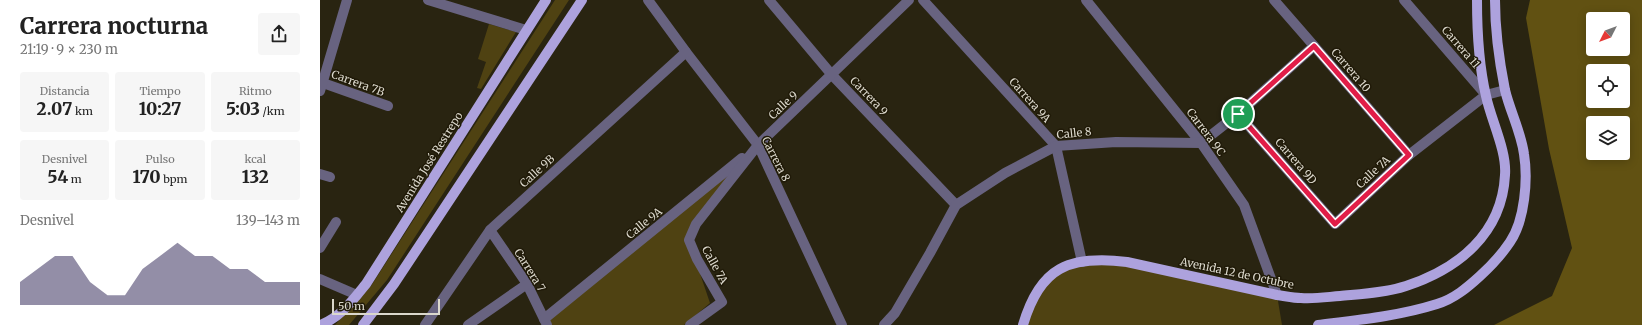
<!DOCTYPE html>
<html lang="es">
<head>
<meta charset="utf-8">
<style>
  body { margin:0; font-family:Merriweather,serif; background:#f6f6f6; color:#222; height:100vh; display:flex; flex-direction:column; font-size:15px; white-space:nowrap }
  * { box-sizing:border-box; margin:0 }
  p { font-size:13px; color:#767676 }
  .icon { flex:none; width:22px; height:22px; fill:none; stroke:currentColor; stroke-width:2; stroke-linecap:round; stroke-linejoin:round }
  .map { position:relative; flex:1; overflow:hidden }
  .details { display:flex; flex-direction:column; background:#fff; width:320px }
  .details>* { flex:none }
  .needle { width:26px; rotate:228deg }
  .controls { position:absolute; left:1266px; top:12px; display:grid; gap:8px }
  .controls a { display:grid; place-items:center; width:44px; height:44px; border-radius:4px; background:#fff; box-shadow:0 2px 10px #0003; font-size:20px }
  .scale { position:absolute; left:12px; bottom:10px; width:108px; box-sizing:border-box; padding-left:4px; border:2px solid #dbd8cc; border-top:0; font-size:11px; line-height:14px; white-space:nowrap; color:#dbd8cc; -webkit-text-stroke:3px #201a08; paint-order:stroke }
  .pin { position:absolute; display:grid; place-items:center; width:34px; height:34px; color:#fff; margin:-17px; border:2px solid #fff; border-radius:50%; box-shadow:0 1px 4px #0007 }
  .round { display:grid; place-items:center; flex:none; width:42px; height:42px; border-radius:4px; background:#f6f6f6 }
  .headline { display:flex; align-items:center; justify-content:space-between; height:68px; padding:0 20px }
  h1 { font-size:22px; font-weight:800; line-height:30px }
  .metrics { display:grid; grid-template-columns:repeat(3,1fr); gap:6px; height:68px; padding:4px 20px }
  .metrics div { display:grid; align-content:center; border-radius:4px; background:#f6f6f6; text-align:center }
  .metrics b { font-size:17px; font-weight:800 }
  .metrics small { font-size:11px; font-weight:400 }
  .metrics p { font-size:11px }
  .chart { height:112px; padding:8px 20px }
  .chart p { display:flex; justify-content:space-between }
  .chart svg { width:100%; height:72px; margin-top:4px; fill:#665f82; opacity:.7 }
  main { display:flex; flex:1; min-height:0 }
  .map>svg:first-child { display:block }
  .green { fill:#4f4212 }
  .forest { fill:#615112; fill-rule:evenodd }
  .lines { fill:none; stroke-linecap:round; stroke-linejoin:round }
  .minor { stroke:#686380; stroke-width:10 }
  .major { stroke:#ada2dd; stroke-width:10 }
  .route-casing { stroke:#fff; stroke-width:8 }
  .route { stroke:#e11d48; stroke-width:5 }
  .labels { text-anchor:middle; stroke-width:3; stroke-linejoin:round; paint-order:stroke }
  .street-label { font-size:11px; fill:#dbd8cc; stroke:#201a08 }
</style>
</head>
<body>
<main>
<section class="details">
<div class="headline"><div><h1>Carrera nocturna</h1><p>21:19 · 9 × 230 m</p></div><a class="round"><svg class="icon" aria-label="share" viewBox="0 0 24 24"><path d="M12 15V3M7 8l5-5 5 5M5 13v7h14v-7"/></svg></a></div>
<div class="metrics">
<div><p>Distancia</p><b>2.07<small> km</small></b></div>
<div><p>Tiempo</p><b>10:27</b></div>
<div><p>Ritmo</p><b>5:03<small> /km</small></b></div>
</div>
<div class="metrics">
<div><p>Desnivel</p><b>54<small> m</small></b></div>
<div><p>Pulso</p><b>170<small> bpm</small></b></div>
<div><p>kcal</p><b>132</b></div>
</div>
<div class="chart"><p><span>Desnivel</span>139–143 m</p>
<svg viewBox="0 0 160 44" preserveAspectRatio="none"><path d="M0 44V30L10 22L20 14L30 14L40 30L50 38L60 38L70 22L80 14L90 6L100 14L110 14L120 22L130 22L140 30L150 30L160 30V44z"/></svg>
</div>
</section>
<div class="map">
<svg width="1322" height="325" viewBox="0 0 1322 325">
  <rect width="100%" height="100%" fill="#292411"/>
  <!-- green -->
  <g class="green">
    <path d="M235,0H249L67,280L29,325H15L51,286Z"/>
    <path d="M169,24L196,32L161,89L157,88L166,62L158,59Z"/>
    <path d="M438,145L366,239L372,250L390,303L364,325H227L224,319Z"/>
    <path d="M789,260L957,295L962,325H703L708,307L741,267Z"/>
  </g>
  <!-- forest -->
  <path class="forest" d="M1210,0H1322V325H1174L1232,296L1252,248L1229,149L1206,18ZM1273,19H1303V49H1273ZM1273,71H1303V101H1273ZM1273,123H1303V153H1273Z"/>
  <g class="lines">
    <!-- minor -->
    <g class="minor">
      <path d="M108,0L206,30"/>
      <path d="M328,0L366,52L438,145L522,325"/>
      <path d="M449,0L512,75L636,205"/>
      <path d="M603,0L736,146L762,262"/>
      <path d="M766,0L881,143L924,205L957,295"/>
      <path d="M954,0L1089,155"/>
      <path d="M1084,0L1166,95"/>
      <path d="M0,82L68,106"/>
      <path d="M0,91L27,0"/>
      <path d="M918,114L1015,224L1089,155L1166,95L1185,90"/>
      <path d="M0,174L10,177"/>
      <path d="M170,230L207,284L227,325"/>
      <path d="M0,248L16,222"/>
      <path d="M0,279L37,295"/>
      <path d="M224,319L422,158"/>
      <path d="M105,325L170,230L366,52"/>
      <path d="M148,325L207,284"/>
      <path d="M370,325L402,302L377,259L369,240L376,224L438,145L589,0"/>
      <path d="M564,325L575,313L610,253L636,205L685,173L736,146L796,142L881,143L918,114L994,46"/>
    </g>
    <!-- major -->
    <g class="major">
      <path d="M0,325C20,318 33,300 46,284L226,0"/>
      <path d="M43,325L74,284L262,0"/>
      <path d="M703,325C720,267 749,255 807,262L957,295C965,296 973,298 981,298C994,299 1007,297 1020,296C1041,294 1065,293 1086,286C1138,269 1182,234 1185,175C1187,151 1171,120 1166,96C1159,66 1157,31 1157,0"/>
      <path d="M998,325C1038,320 1079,316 1117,304C1134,299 1148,287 1160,276C1171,266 1182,254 1190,242C1205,220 1208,179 1204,154C1201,132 1190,111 1185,90C1179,60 1175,30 1175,0"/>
    </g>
  </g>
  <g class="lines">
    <defs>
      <path id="route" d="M994,46L1089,155L1015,224L918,114Z"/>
    </defs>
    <!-- route casing -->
    <use href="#route" class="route-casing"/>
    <!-- route -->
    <use href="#route" class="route"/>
  </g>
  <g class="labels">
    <!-- street labels -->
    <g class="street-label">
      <text transform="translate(1141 47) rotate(49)" y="4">Carrera 11</text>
      <text transform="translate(1031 70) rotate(49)" y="4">Carrera 10</text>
      <text transform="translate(38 83) rotate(20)" y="4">Carrera 7B</text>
      <text transform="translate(549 96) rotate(46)" y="4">Carrera 9</text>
      <text transform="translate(710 100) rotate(48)" y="4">Carrera 9A</text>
      <text transform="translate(463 105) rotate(-43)" y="4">Calle 9</text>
      <text transform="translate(886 132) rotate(53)" y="4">Carrera 9C</text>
      <text transform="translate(754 133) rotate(-6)" y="4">Calle 8</text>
      <text transform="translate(456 159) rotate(63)" y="4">Carrera 8</text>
      <text transform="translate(976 161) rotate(49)" y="4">Carrera 9D</text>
      <text transform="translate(109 162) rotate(-58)" y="4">Avenida José Restrepo</text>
      <text transform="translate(217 171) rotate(-42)" y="4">Calle 9B</text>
      <text transform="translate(1053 172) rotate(-43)" y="4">Calle 7A</text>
      <text transform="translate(324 223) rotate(-39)" y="4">Calle 9A</text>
      <text transform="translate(395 265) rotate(61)" y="4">Calle 7A</text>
      <text transform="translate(210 270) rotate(58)" y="4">Carrera 7</text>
      <text transform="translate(917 273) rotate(12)" y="4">Avenida 12 de Octubre</text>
    </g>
  </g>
</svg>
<div class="controls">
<a><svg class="needle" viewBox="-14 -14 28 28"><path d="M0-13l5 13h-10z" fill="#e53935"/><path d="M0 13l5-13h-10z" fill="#767676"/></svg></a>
<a><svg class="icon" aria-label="locate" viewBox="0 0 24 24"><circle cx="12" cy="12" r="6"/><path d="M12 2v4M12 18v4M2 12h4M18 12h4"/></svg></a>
<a><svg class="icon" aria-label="layers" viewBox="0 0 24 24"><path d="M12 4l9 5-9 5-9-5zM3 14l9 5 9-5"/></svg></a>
</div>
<div class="scale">50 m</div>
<div class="pin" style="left:918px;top:114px;background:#1e9e55"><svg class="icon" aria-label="arrive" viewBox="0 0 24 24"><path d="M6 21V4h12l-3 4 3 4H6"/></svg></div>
</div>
</main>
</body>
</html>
